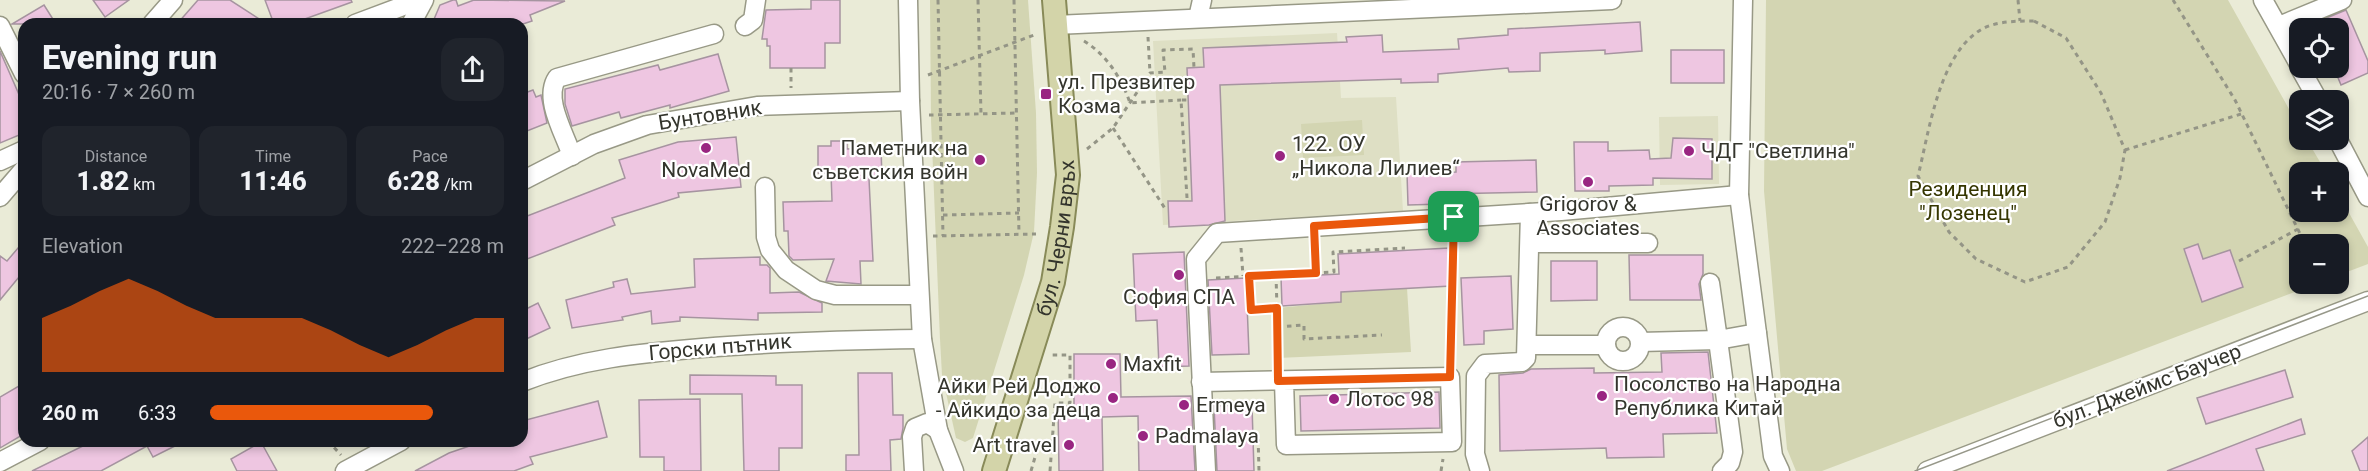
<!DOCTYPE html>
<html lang="en">
<head>
<meta charset="utf-8">
<style>
  body { margin:0; font-family:Roboto,sans-serif; background:#20242c; color:#f1f3f6; height:100vh; display:flex; flex-direction:column; font-size:22px; white-space:nowrap }
  * { box-sizing:border-box; margin:0 }
  p { font-size:20px; color:#9ea1a6 }
  .icon { flex:none; width:33px; height:33px; fill:none; stroke:currentColor; stroke-width:2; stroke-linecap:round; stroke-linejoin:round }
  .map { position:relative; flex:1; overflow:hidden }
  .drawer { position:absolute; left:18px; top:18px; width:510px; height:429px; display:flex; flex-direction:column; background:#171b24; border-radius:18px; box-shadow:0 3px 9px #0003 }
  .drawer>* { flex:none }
  .fabs { position:absolute; left:2289px; top:18px; display:grid; gap:12px }
  .fabs a { display:grid; place-items:center; width:60px; height:60px; border-radius:12px; background:#171b24; box-shadow:0 3px 9px #0003; font-size:30px }
  .pin { position:absolute; display:grid; place-items:center; width:51px; height:51px; color:#fff; margin:-26px; border-radius:12px; box-shadow:0 3px 9px #0006 }
  .round { display:grid; place-items:center; flex:none; width:63px; height:63px; border-radius:18px; background:#20242c }
  .head { display:flex; align-items:center; justify-content:space-between; height:102px; padding:0 24px }
  h1 { font-size:33px; font-weight:800; line-height:45px }
  .stats { display:grid; grid-template-columns:repeat(3,1fr); gap:9px; height:102px; padding:6px 24px }
  .stats div { display:grid; align-content:center; border-radius:15px; background:#20242c; text-align:center }
  .stats b { font-size:26px; font-weight:800 }
  .stats small { font-size:16px; font-weight:400 }
  .stats p { font-size:16px }
  .chart { height:168px; padding:12px 24px }
  .chart p { display:flex; justify-content:space-between }
  .chart svg { width:100%; height:108px; margin-top:6px; fill:#ea580c; opacity:.7 }
  ul { padding:0 24px; list-style:none; font-size:20px }
  li { display:grid; grid-template-columns:96px 72px 1fr; align-items:center; height:45px }
  li i { height:15px; border-radius:8px; background:#ea580c }
  .map>svg:first-child { display:block }
  .built { fill:#dedfc4 }
  .green { fill:#d3d5b2 }
  .building { fill:#eec6e1; stroke:#a694a0; stroke-width:1.5 }
  .lines { fill:none; stroke-linecap:round; stroke-linejoin:round }
  .minor-casing { stroke:#989986; stroke-width:21 }
  .major-casing { stroke:#888a58; stroke-width:26 }
  .path { stroke:#949586; stroke-width:3; stroke-dasharray:4.5 4.5; stroke-linecap:butt }
  .minor { stroke:#fff; stroke-width:18 }
  .major { stroke:#d3d4a9; stroke-width:22 }
  .tram { stroke:#97988a; stroke-width:1.5 }
  .route-casing { stroke:#fff; stroke-width:12 }
  .route { stroke:#ea580c; stroke-width:8 }
  .poi-dot { fill:#992581; stroke:#fff; stroke-width:2 }
  .labels { text-anchor:middle; stroke-width:4.5; stroke-linejoin:round; paint-order:stroke }
  .poi-label { font-size:21px; fill:#34352d; stroke:#fff; text-anchor:start }
  .street-label { font-size:21px; fill:#34352d; stroke:#fff }
  .park-label { font-size:21px; fill:#353600; stroke:#fff }
</style>
</head>
<body>
<div class="map">
<svg width="2368" height="471" viewBox="0 0 2368 471">
  <rect width="100%" height="100%" fill="#eaebd7"/>
  <!-- built -->
  <g class="built">
    <path d="M1337,33L1341,98L1396,97L1403,211L1163,225L1153,41Z"/>
    <path d="M1718,116L1719,184L1660,185L1659,117Z"/>
  </g>
  <!-- green -->
  <g class="green">
    <path d="M930,0H1028L1036,113L1037,173L1034,232L1024,275L973,438L965,442L956,438L942,375L940,339L931,120Z"/>
    <path d="M1766,0H2228L2299,127L2300,140H2307L2326,172H2300V212H2338L2339,195L2368,247V264L2339,275L2338,244H2300V284H2316L1822,471H1796L1787,449L1764,191Z"/>
    <path d="M1362,120L1364,155L1303,158L1301,124Z"/>
    <path d="M1407,288L1411,352L1278,358L1277,308L1341,302V292Z"/>
  </g>
  <!-- building -->
  <g class="building">
    <path d="M93,0H129L105,17Z"/>
    <path d="M198,0H230L267,24H177Z"/>
    <path d="M265,0H351L352,2L291,24H274Z"/>
    <path d="M453,0H456L458,6L474,0L565,1L530,15L532,21L523,24H432L440,5Z"/>
    <path d="M811,0H840V43H825V68H770V46H767V39H762L766,10L811,9Z"/>
    <path d="M44,5L56,24H12Z"/>
    <path d="M2346,10L2368,61V73L2341,85L2334,68H2338V28H2302Z"/>
    <path d="M1640,22L1642,51L1605,54V50L1540,53V71L1509,72L1508,68L1438,74V82L1401,83V79L1220,85L1225,221L1209,225L1169,227L1168,201H1192L1187,68L1204,67L1203,48L1347,42L1346,37L1382,35L1383,52L1459,49L1458,39L1508,35V29Z"/>
    <rect x="1671" y="50" width="53" height="33"/>
    <path d="M0,51L24,106V133L0,143Z"/>
    <path d="M718,54L729,91L670,108V105L621,118L619,112L572,126L565,104V89L658,65L660,70Z"/>
    <path d="M533,90L536,97L541,95L547,123L522,133V94Z"/>
    <path d="M736,137L741,187L678,193L679,197L612,218L615,225L522,261V218L625,178L619,160L678,142Z"/>
    <path d="M1673,138L1712,139V179L1653,178V185L1609,186V191H1575L1574,142H1608V151L1649,150L1650,159L1671,158Z"/>
    <path d="M831,141H847V149L881,148L882,178L869,179L873,261H860L861,284L826,281L834,259L793,260L789,256L788,231H784L783,202L832,201L831,173H818V146H831Z"/>
    <path d="M1536,160L1537,192L1442,194L1443,204L1408,205L1407,173L1456,172V162Z"/>
    <path d="M24,241V271L0,300V256L7,261Z"/>
    <path d="M2198,244L2203,259L2230,250L2243,287L2202,302L2184,249Z"/>
    <path d="M1449,248L1451,286L1341,292V302L1282,306L1281,277L1339,274L1338,254Z"/>
    <path d="M1184,252L1189,366L1159,367L1157,320L1136,321L1133,254Z"/>
    <path d="M1629,255H1703V274L1699,284L1701,300H1630Z"/>
    <path d="M760,257V265H767L770,268V293L799,292L822,303V312L758,313V320L680,317V321L652,324L651,311L622,317L623,320L572,328L566,300L614,287L613,282L627,279L631,294L695,287L694,259Z"/>
    <path d="M1551,261H1597V300L1551,301Z"/>
    <path d="M1511,276L1513,329L1484,331V344L1464,345L1461,278Z"/>
    <path d="M1246,278L1249,354L1212,355L1208,280Z"/>
    <path d="M538,303L550,328L522,341V311Z"/>
    <path d="M1708,352L1717,433L1663,434L1664,457L1607,458L1606,448L1500,451L1499,375L1523,373L1531,369L1594,368V373L1662,372L1661,353Z"/>
    <path d="M1074,354H1120L1121,397L1191,396L1195,471H1139L1138,416L1102,417L1103,471H1059L1058,407L1074,406Z"/>
    <path d="M2285,370L2293,397L2206,424L2197,398Z"/>
    <path d="M858,373H892L893,415H903V428L901,439L890,440L891,471H846V455H859Z"/>
    <path d="M690,375L776,376V385H802V448H779V471H744L742,394H690Z"/>
    <path d="M24,383V434L0,448V397Z"/>
    <path d="M1439,392L1440,428L1301,431L1300,396Z"/>
    <path d="M700,399L701,471H664V457H640L639,400Z"/>
    <path d="M598,401L607,437L530,457L533,464L514,471H415L449,453L484,441H522V421Z"/>
    <path d="M1252,405L1254,471H1217L1214,406Z"/>
    <path d="M2301,419L2305,434L2256,449L2264,471H2167Z"/>
    <path d="M2368,437V471H2360L2352,451Z"/>
    <path d="M93,441H185L153,457L147,446L101,471H32Z"/>
    <path d="M261,442L277,471H237L231,459Z"/>
  </g>
  <g class="lines">
    <defs>
      <g id="minor">
        <path d="M908,0L910,101L922,339L938,430L954,471"/>
        <path d="M1743,0L1739,195L1773,456L1780,471"/>
        <path d="M2263,0L2300,66"/>
        <path d="M1198,18L1202,0"/>
        <path d="M152,24L173,0"/>
        <path d="M355,24L419,0"/>
        <path d="M411,24L424,0"/>
        <path d="M1055,25L1612,0"/>
        <path d="M0,26L24,74"/>
        <path d="M745,26L753,20L756,0"/>
        <path d="M2279,26L2342,0"/>
        <path d="M2300,68L2318,100"/>
        <path d="M2338,140L2368,197"/>
        <path d="M572,156C565,134 543,99 557,78L714,34"/>
        <path d="M0,161L24,150"/>
        <path d="M522,181L594,144L647,125L757,106L910,101"/>
        <path d="M765,187L766,237L770,250L786,270L816,290L835,295H919"/>
        <path d="M0,197L24,169"/>
        <path d="M1530,243H1648"/>
        <path d="M1710,283L1718,340L1757,333"/>
        <circle cx="1623" cy="344" r="17"/>
        <path d="M1640,342L1718,340L1733,452L1730,463L1722,471"/>
        <path d="M1527,345H1606"/>
        <path d="M522,382C579,359 640,353 702,348C775,342 848,340 922,339"/>
        <path d="M1201,382L1450,377L1452,442L1286,445L1284,381"/>
        <path d="M0,462L40,441"/>
        <path d="M345,471L401,441"/>
        <path d="M914,471L912,437L915,428L927,423L938,430"/>
        <path d="M1206,471L1196,259L1217,233L1561,211L1739,195"/>
        <path d="M1480,471L1475,454L1476,376L1485,364L1522,362L1526,358L1530,213"/>
        <path d="M1927,471L2368,301"/>
      </g>
      <g id="major">
        <path id="s1" d="M994,471L1053,282L1062,227L1068,175L1054,0"/>
      </g>
    </defs>
    <!-- minor casing -->
    <use href="#minor" class="minor-casing"/>
    <!-- major casing -->
    <use href="#major" class="major-casing"/>
    <!-- path -->
    <g class="path">
      <path d="M938,0L943,236"/>
      <path d="M978,0L981,114"/>
      <path d="M1014,0L1019,234"/>
      <path d="M2018,0L2020,21"/>
      <path d="M2173,0L2235,100L2305,244"/>
      <path d="M2034,21L2066,38L2101,93L2125,150L2120,178L2105,222L2068,267L2025,282L1976,259L1949,232L1918,176C1929,132 1938,61 1976,33C1991,21 2015,21 2034,21Z"/>
      <path d="M1148,37L1150,73"/>
      <path d="M1084,41C1107,55 1122,79 1130,103L1181,100"/>
      <path d="M791,68V88"/>
      <path d="M928,75L1034,35"/>
      <path d="M929,115L1017,113"/>
      <path d="M1113,128L1166,210"/>
      <path d="M1087,149L1113,128L1150,73L1165,72L1163,50L1193,49L1194,68"/>
      <path d="M2125,150L2241,114"/>
      <path d="M1187,198L1181,100H1188"/>
      <path d="M943,215L1019,213"/>
      <path d="M933,236L1036,234"/>
      <path d="M1315,245L1316,273"/>
      <path d="M1241,248L1243,276"/>
      <path d="M2239,261L2298,229"/>
      <path d="M1276,275L1277,308"/>
      <path d="M1249,276L1251,310"/>
      <path d="M1216,278L1334,272L1333,252L1405,248"/>
      <path d="M2318,284L2321,291"/>
      <path d="M1247,310L1277,308L1278,363"/>
      <path d="M1278,327L1304,325V339L1382,335"/>
      <path d="M1451,359L1454,234"/>
      <path d="M1253,435H1258L1259,471"/>
      <path d="M328,441L341,455"/>
      <path d="M1031,471L1038,447H1053"/>
      <path d="M1050,471L1055,403H1070V355H1052"/>
      <path d="M1441,471L1443,459"/>
    </g>
    <!-- minor -->
    <use href="#minor" class="minor"/>
    <!-- major -->
    <use href="#major" class="major"/>
    <!-- tram -->
    <path class="tram" d="M1915,471L2368,296"/>
  </g>
  <g class="lines">
    <defs>
      <path id="route" d="M1454,217L1450,377L1278,381L1277,308L1251,310L1249,276L1316,273L1314,226Z"/>
    </defs>
    <!-- route casing -->
    <use href="#route" class="route-casing"/>
    <!-- route -->
    <use href="#route" class="route"/>
  </g>
  <!-- markers -->
  <g class="poi-dot">
    <rect x="1040" y="88" width="12" height="12" rx="3"/>
    <circle cx="706" cy="148" r="6"/>
    <circle cx="1689" cy="151" r="6"/>
    <circle cx="1280" cy="156" r="6"/>
    <circle cx="980" cy="160" r="6"/>
    <circle cx="1588" cy="182" r="6"/>
    <circle cx="1179" cy="275" r="6"/>
    <circle cx="1111" cy="364" r="6"/>
    <circle cx="1602" cy="396" r="6"/>
    <circle cx="1113" cy="398" r="6"/>
    <circle cx="1334" cy="399" r="6"/>
    <circle cx="1184" cy="405" r="6"/>
    <circle cx="1143" cy="436" r="6"/>
    <circle cx="1069" cy="445" r="6"/>
  </g>
  <g class="labels">
    <!-- poi labels -->
    <g class="poi-label">
      <text x="1058" y="89">ул. Презвитер<tspan x="1058" dy="24">Козма</tspan></text>
      <text x="1292" y="151">122. ОУ<tspan x="1292" dy="24">„Никола Лилиев“</tspan></text>
      <text x="968" y="155" text-anchor="end">Паметник на<tspan x="968" dy="24">съветския войн</tspan></text>
      <text x="1701" y="158">ЧДГ "Светлина"</text>
      <text x="706" y="177" text-anchor="middle">NovaMed</text>
      <text x="1588" y="211" text-anchor="middle">Grigorov &amp;<tspan x="1588" dy="24">Associates</tspan></text>
      <text x="1179" y="304" text-anchor="middle">София СПА</text>
      <text x="1123" y="371">Maxfit</text>
      <text x="1614" y="391">Посолство на Народна<tspan x="1614" dy="24">Република Китай</tspan></text>
      <text x="1101" y="393" text-anchor="end">Айки Рей Доджо<tspan x="1101" dy="24">- Айкидо за деца</tspan></text>
      <text x="1346" y="406">Лотос 98</text>
      <text x="1196" y="412">Ermeya</text>
      <text x="1155" y="443">Padmalaya</text>
      <text x="1057" y="452" text-anchor="end">Art travel</text>
    </g>
    <!-- street labels -->
    <g class="street-label">
      <text transform="translate(710 115) rotate(-9)" y="7">Бунтовник</text>
      <text dy="7" stroke="none"><textPath href="#s1" startOffset="242">бул. Черни връх</textPath></text>
      <text transform="translate(720 347) rotate(-5)" y="7">Горски пътник</text>
      <text transform="translate(2147 386) rotate(-21)" y="7">бул. Джеймс Баучер</text>
    </g>
    <!-- park labels -->
    <g class="park-label">
      <text x="1968" y="196">Резиденция<tspan x="1968" dy="24">"Лозенец"</tspan></text>
    </g>
  </g>
</svg>
<div class="fabs">
<a><svg class="icon" aria-label="locate" viewBox="0 0 24 24"><circle cx="12" cy="12" r="6"/><path d="M12 2v4M12 18v4M2 12h4M18 12h4"/></svg></a>
<a><svg class="icon" aria-label="layers" viewBox="0 0 24 24"><path d="M12 4l9 5-9 5-9-5zM3 14l9 5 9-5"/></svg></a>
<a>+</a>
<a>−</a>
</div>
<div class="pin" style="left:1454px;top:217px;background:#1e9e55"><svg class="icon" aria-label="arrive" viewBox="0 0 24 24"><path d="M6 21V4h12l-3 4 3 4H6"/></svg></div>
<section class="drawer">
<div class="head"><div><h1>Evening run</h1><p>20:16 · 7 × 260 m</p></div><a class="round"><svg class="icon" aria-label="share" viewBox="0 0 24 24"><path d="M12 15V3M7 8l5-5 5 5M5 13v7h14v-7"/></svg></a></div>
<div class="stats">
<div><p>Distance</p><b>1.82<small> km</small></b></div>
<div><p>Time</p><b>11:46</b></div>
<div><p>Pace</p><b>6:28<small> /km</small></b></div>
</div>
<div class="chart"><p><span>Elevation</span>222–228 m</p>
<svg viewBox="0 0 160 44" preserveAspectRatio="none"><path d="M0 44V22L10 17L20 11L30 6L40 11L50 17L60 22L70 22L80 22L90 22L100 27L110 33L120 38L130 33L140 27L150 22L160 22V44z"/></svg>
</div>
<ul>
<li><b>260 m</b>6:33<i style="width:76%"></i></li>
</ul>
</section>
</div>
</body>
</html>
